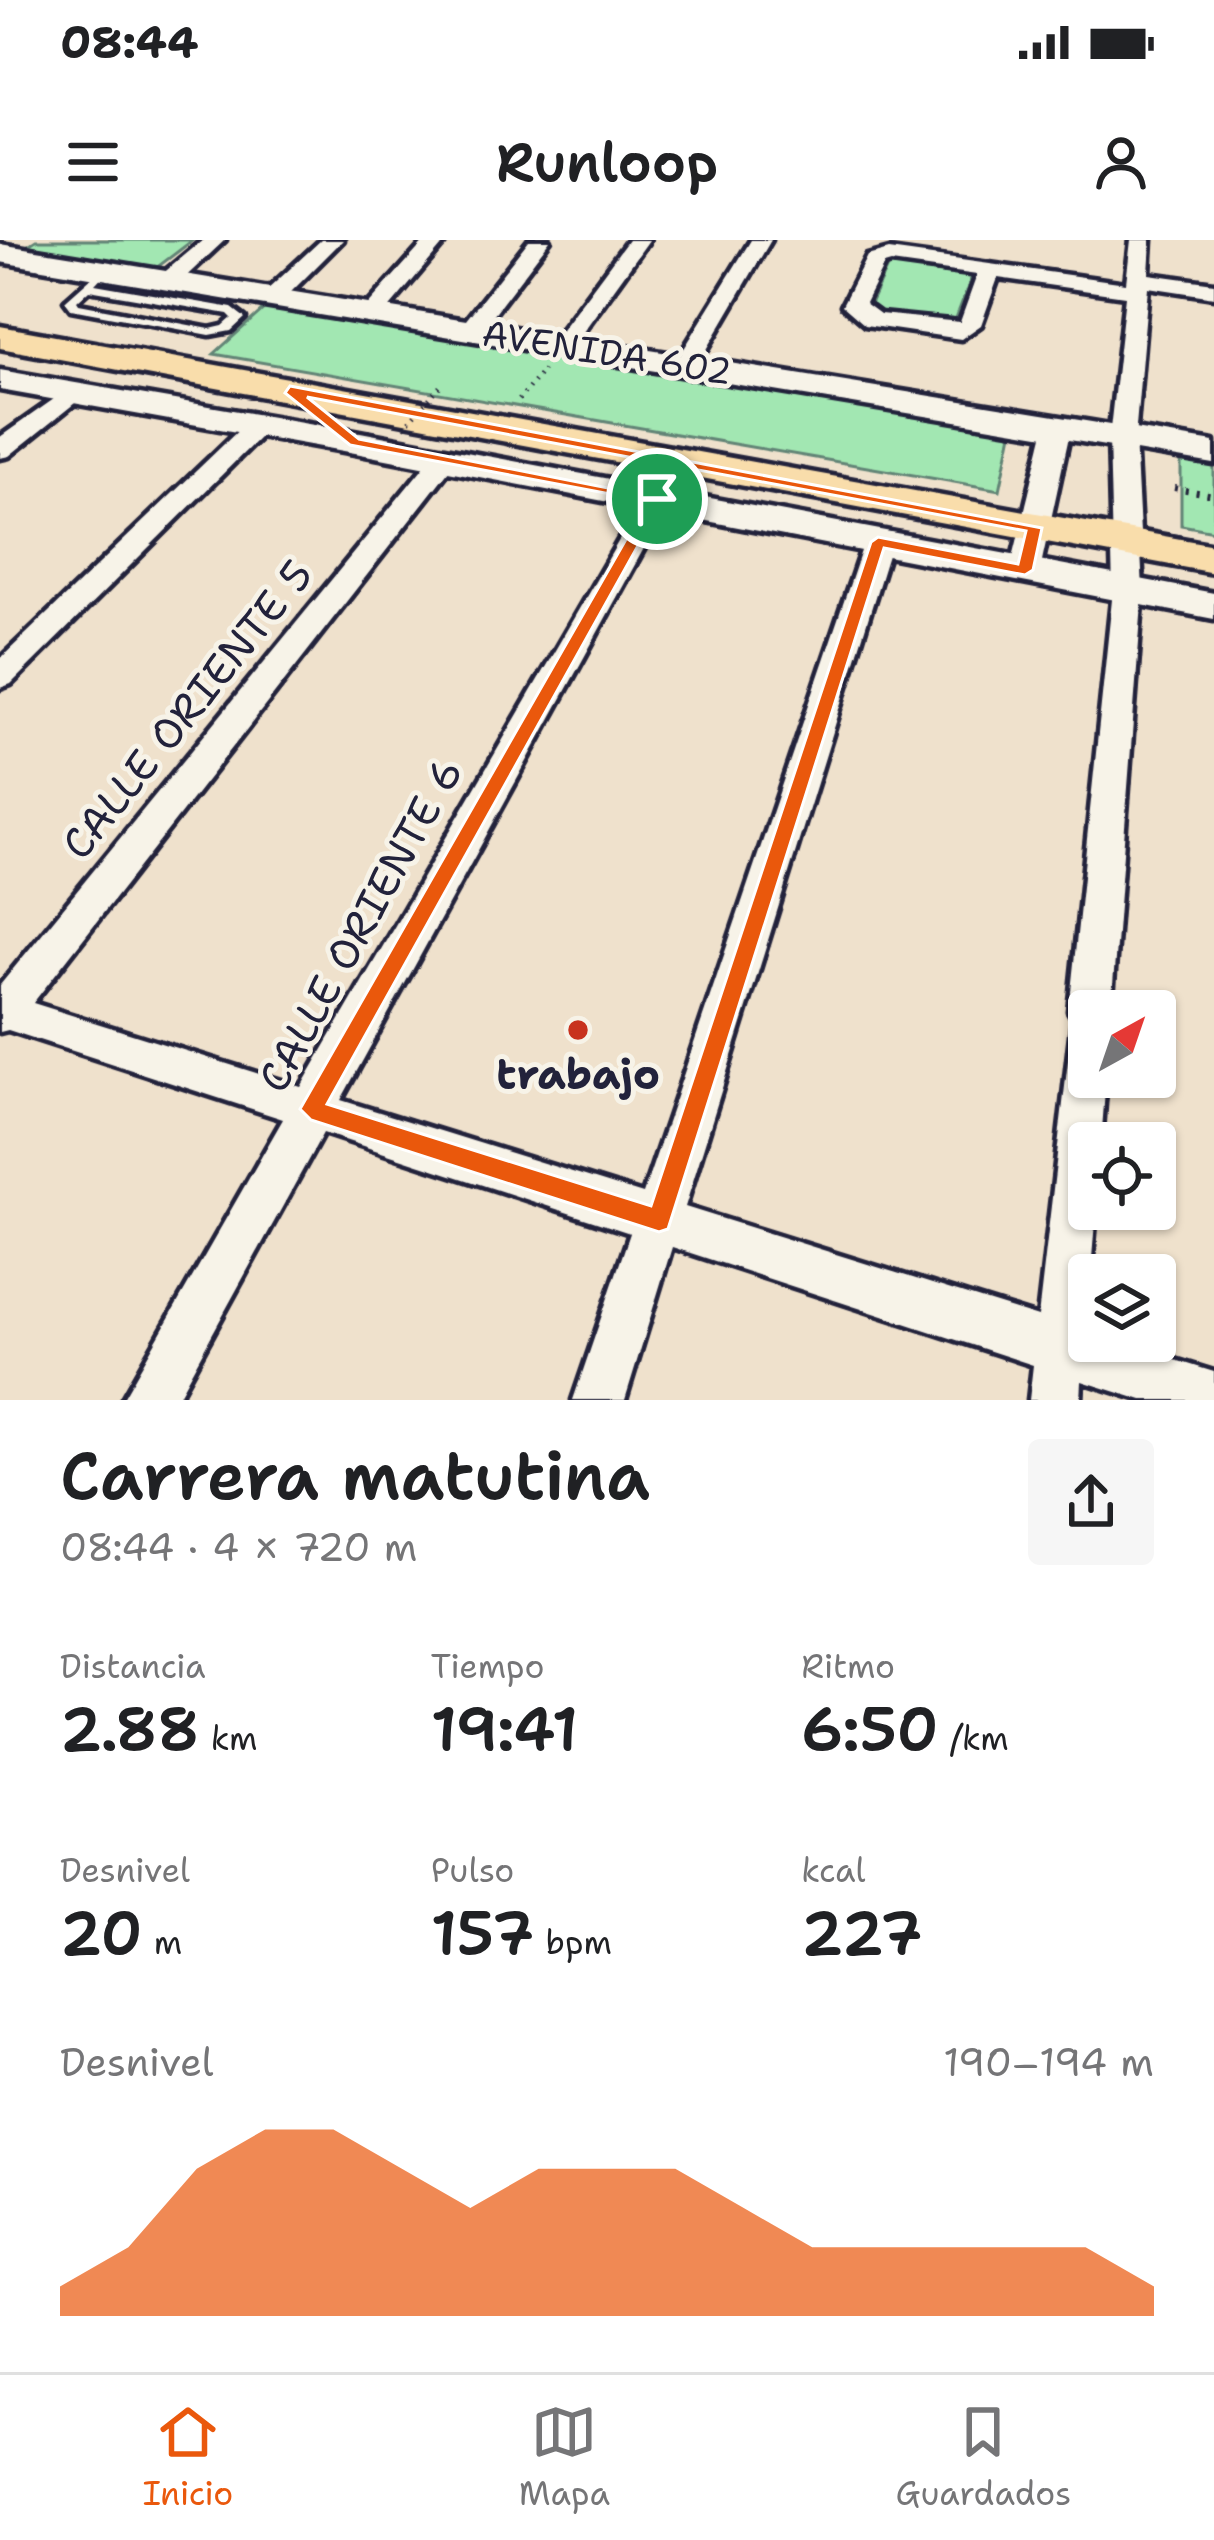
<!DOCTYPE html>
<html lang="es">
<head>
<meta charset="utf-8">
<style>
  body { margin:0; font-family:"Shantell Sans",sans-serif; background:#f6f6f6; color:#202124; height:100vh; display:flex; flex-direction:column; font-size:45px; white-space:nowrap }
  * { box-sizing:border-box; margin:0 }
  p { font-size:39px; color:#757577 }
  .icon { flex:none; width:66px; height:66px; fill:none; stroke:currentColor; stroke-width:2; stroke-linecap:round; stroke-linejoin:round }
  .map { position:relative; height:1160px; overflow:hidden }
  .details { display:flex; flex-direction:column; background:#fff; flex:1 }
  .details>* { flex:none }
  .needle { width:78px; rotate:40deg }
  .buttons { position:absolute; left:1068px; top:750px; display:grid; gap:24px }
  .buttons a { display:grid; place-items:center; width:108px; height:108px; border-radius:12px; background:#fff; box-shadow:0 3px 9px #0004; font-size:60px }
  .pin { position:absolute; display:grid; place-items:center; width:102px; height:102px; color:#fff; margin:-51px; border:6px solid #fff; border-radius:50%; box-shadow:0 3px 12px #0007 }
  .round { display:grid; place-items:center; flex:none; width:126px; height:126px; border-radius:12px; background:#f6f6f6 }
  .summary { display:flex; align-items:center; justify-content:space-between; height:204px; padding:0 60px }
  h1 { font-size:66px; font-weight:600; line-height:90px }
  .stats { display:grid; grid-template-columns:repeat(3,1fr); gap:18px; height:204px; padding:12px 60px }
  .stats div { display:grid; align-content:center }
  .stats b { font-size:60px; font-weight:600 }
  .stats small { font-size:33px; font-weight:400 }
  .stats p { font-size:33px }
  .chart { height:336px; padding:24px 60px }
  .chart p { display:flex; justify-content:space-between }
  .chart svg { width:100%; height:216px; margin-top:12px; fill:#ea580c; opacity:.7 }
  .status { display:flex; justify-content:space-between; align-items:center; height:84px; padding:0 60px; background:#fff; direction:ltr }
  .status svg { height:33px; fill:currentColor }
  header { display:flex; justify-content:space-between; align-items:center; height:156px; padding:0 60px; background:#fff; font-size:54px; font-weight:600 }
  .menu { display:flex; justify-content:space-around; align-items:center; height:168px; border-top:3px solid #e0e0e0; background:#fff; font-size:33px; color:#757577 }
  .menu a { display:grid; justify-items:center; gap:6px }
  .menu .current { color:#ea580c }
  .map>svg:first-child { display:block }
  .green { fill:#a2e7b2; stroke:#628476; stroke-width:3 }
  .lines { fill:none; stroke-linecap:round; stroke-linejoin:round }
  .lane-casing { stroke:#22223b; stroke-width:9 }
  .street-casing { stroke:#22223b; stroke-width:9 }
  .secondary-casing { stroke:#22223b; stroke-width:9 }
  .primary-casing { stroke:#22223b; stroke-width:9 }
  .path-far1 { stroke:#22223b; stroke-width:4.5; stroke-dasharray:1.5 6; stroke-linecap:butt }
  .path { stroke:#22223b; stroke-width:6; stroke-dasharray:3 8; stroke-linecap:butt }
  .lane { fill:#f7f3e8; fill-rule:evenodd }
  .street { fill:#f7f3e8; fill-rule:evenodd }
  .secondary { fill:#f7f3e8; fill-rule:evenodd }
  .primary { fill:#f9ddab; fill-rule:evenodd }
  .path-bridge { stroke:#22223b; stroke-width:4.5; stroke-dasharray:1.5 6; stroke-linecap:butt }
  .route { fill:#ea580c; stroke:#fff; stroke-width:3; fill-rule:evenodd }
  .poi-dot { fill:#c8321e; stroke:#f7f3e8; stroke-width:4.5 }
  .labels { text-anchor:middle; stroke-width:10; stroke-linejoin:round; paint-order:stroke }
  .far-street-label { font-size:36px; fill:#22223b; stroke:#f7f3e8 }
  .street-label { font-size:42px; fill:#22223b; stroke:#f7f3e8 }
  .poi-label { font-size:42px; font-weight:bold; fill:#22223b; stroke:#f7f3e8 }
</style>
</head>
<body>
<div class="status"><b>08:44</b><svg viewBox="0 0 49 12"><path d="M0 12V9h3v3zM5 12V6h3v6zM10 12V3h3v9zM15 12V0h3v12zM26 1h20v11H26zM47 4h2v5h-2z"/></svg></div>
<header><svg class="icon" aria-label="menu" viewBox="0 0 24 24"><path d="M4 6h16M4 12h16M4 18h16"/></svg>Runloop<svg class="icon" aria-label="person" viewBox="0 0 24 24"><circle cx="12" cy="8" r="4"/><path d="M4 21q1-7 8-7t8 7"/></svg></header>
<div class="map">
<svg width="1214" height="1160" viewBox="0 0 1214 1160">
  <rect width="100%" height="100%" fill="#efe1cc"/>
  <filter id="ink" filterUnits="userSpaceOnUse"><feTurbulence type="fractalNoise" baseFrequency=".00833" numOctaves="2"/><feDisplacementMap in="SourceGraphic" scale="24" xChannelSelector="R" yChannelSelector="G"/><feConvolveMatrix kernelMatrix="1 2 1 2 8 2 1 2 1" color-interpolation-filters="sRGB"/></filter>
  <g filter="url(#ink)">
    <!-- green -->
    <g class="green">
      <path d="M36,0H193L151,32L19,11Z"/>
      <path d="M889,23L972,36L953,86L866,72Z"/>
      <path d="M266,67L1013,188L1000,250L214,114Z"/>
      <path d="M1181,220L1214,226V291L1181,285Z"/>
    </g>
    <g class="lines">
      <defs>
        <path id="lane" d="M103,27L108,30L95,44L232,68L245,78L231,91L210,95L71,69L65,61L67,59ZM89,50L228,74L232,78L223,86L210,89L79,64L77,61Z"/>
        <g id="street">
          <path d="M203,0H225L177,45H161V35Z"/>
          <path d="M321,0H343L281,62H265V52Z"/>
          <path d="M426,0H447L380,79H364V69Z"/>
          <path d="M529,0H550L478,95H462V85Z"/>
          <path d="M628,0H649L570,110H554L550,105Z"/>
          <path d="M751,0H771L695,130H677L674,125Z"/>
          <path d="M1131,0H1151L1149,34L1214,43V57L1148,47L1135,198L1143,350L1111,771H1089V837H1106L1101,903H1089V969H1096L1086,1092L1089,1101H1114L1214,1132V1160H1142L1082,1141L1081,1160H1029L1033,1125L672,1007L625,1160H573L630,993L323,893L176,1160H122L283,879L8,790L0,792V745L435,213L444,211L457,219L453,225L33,763L301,847L643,259L647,253H667L671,259L341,860L643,954L864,302L878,293L888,296L892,302L685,967L1038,1077L1073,778L1069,771L1113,350L1109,198L1125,56L998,38L981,85L961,99L865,85L842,65L867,16L889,10L1126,43ZM891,23L977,35L960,82L880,74L865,63L884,25Z"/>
          <path d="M71,147L83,154L80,159L9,216L0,218V197Z"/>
          <path d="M1058,179L1071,187L1040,330L1025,339L1010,330L1045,187Z"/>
          <path d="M255,180L268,188L264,193L11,444L0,448V419L246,183Z"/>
        </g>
        <g id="secondary">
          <path d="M0,4L1214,202V224L0,22Z"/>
          <path d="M0,130L355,191L1214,353V379L355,213L0,150Z"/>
        </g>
        <path id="primary" d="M0,86L1214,305V333L0,108Z"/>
      </defs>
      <!-- lane casing -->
      <use href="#lane" class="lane-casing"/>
      <!-- street casing -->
      <use href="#street" class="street-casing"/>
      <!-- secondary casing -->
      <use href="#secondary" class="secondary-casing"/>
      <!-- primary casing -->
      <use href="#primary" class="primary-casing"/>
      <!-- path-far1 -->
      <path class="path-far1" d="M519,160L543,130"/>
      <!-- path -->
      <path class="path" d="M1174,248L1214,255"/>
      <!-- lane -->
      <use href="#lane" class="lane"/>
      <!-- street -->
      <use href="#street" class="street"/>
      <!-- secondary -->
      <use href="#secondary" class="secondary"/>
      <!-- primary -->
      <use href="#primary" class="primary"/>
      <!-- path-bridge -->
      <path class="path-bridge" d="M404,187L441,145"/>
    </g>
  </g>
  <!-- route -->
  <path class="route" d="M290,146L1042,288L1033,330L1025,335L884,308L668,989L659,992L311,880L300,869L648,261L350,205L285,153ZM307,157L1026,291L1018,324L878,297L871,302L651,966L327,864L664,259L359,199Z"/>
  <!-- markers -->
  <circle class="poi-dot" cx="578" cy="790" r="12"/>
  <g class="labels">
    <!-- far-street labels -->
    <g class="far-street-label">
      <text transform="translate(607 112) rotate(9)" y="13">AVENIDA 602</text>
    </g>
    <!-- street labels -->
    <g class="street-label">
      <text transform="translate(187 469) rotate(-51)" y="15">CALLE ORIENTE 5</text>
      <text transform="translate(360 685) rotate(-61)" y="15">CALLE ORIENTE 6</text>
    </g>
    <!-- poi labels -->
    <g class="poi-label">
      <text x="578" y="849">trabajo</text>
    </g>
  </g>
</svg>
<div class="buttons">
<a><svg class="needle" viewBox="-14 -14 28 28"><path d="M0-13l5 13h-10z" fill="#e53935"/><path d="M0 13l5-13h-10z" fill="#757577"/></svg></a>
<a><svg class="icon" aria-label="locate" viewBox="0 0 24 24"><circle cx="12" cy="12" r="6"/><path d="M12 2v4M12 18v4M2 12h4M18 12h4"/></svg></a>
<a><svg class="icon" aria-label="layers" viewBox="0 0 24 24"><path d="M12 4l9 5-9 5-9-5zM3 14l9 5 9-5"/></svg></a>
</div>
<div class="pin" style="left:657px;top:259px;background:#1e9e55"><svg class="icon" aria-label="arrive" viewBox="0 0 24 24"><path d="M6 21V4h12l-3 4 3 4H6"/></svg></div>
</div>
<section class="details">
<div class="summary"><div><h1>Carrera matutina</h1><p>08:44 · 4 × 720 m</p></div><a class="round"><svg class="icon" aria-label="share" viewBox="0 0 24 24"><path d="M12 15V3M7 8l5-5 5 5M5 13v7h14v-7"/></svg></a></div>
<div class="stats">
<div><p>Distancia</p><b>2.88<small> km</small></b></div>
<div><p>Tiempo</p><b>19:41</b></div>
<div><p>Ritmo</p><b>6:50<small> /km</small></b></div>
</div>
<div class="stats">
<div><p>Desnivel</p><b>20<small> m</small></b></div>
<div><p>Pulso</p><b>157<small> bpm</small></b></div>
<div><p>kcal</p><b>227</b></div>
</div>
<div class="chart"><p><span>Desnivel</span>190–194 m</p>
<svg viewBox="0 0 160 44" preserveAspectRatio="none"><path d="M0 44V38L10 30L20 14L30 6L40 6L50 14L60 22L70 14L80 14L90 14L100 22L110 30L120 30L130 30L140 30L150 30L160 38V44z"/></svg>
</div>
</section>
<nav class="menu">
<a class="current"><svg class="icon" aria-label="home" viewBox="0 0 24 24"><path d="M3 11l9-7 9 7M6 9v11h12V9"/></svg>Inicio</a>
<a><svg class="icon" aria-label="map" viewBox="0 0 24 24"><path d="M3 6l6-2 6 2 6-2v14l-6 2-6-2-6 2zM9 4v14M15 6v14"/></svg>Mapa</a>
<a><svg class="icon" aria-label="saved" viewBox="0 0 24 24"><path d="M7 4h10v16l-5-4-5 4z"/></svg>Guardados</a>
</nav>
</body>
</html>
